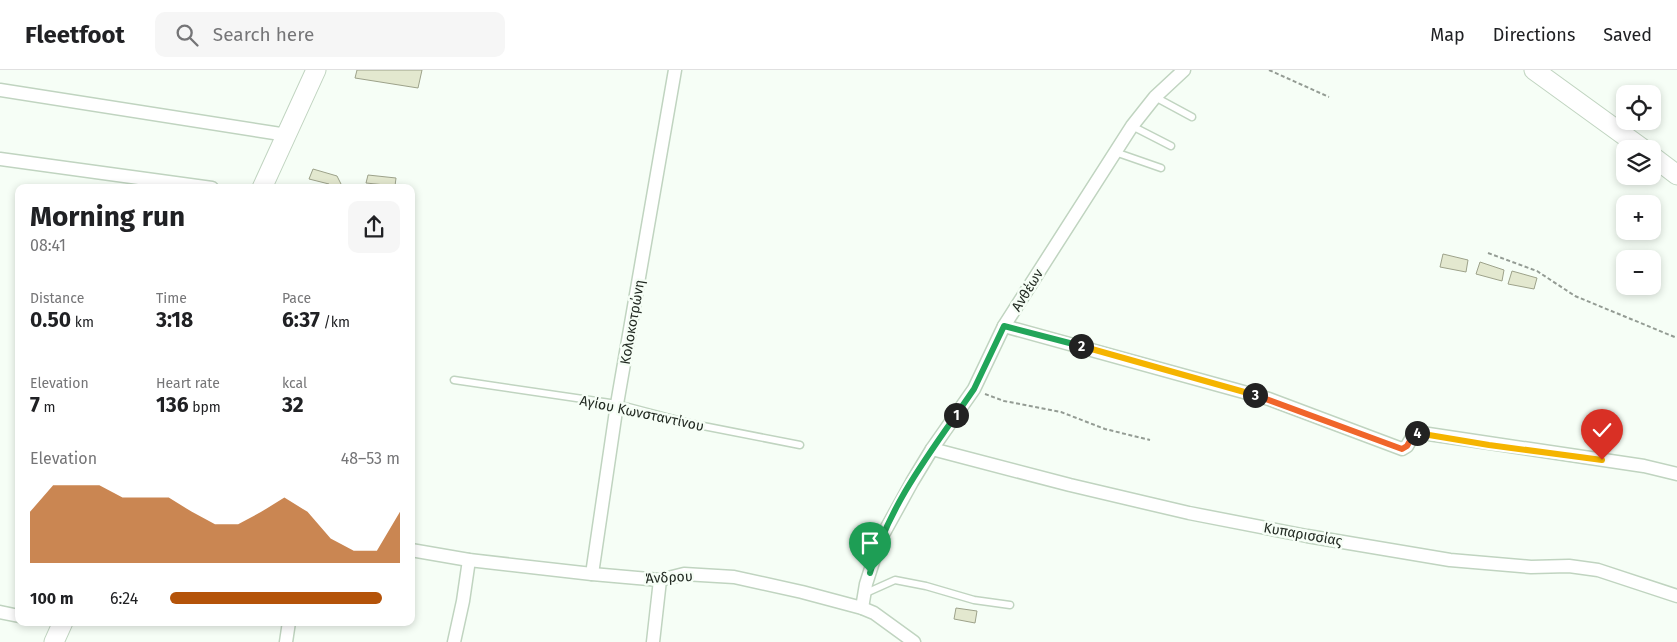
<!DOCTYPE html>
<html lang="en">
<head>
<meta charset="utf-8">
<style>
  body { margin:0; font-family:"Fira Sans",sans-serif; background:#f6f6f6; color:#202124; height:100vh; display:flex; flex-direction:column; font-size:19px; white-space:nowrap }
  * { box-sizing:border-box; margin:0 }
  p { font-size:16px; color:#757577 }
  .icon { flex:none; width:28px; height:28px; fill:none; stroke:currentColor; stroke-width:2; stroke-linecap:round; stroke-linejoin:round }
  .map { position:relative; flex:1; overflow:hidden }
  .details { position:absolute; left:15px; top:114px; width:400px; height:442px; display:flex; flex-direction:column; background:#fff; border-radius:10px; box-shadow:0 2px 8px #0003 }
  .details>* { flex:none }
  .tools { position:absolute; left:1616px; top:15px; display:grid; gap:10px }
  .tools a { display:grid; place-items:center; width:45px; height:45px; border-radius:10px; background:#fff; box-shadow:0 2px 8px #0003; font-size:25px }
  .pin { position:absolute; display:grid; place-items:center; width:42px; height:42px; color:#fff; margin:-51px -21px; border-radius:50% 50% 50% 0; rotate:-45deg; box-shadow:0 0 5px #0007 }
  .pin .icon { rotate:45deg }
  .km { position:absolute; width:25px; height:25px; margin:-12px; border-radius:50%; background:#222; color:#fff; font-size:14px; line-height:25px; text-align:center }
  .round { display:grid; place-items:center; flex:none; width:52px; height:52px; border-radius:10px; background:#f6f6f6 }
  .summary { display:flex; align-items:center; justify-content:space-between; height:85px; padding:0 15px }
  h1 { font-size:28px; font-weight:700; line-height:38px }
  .stats { display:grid; grid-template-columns:repeat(3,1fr); gap:8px; height:85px; padding:5px 15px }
  .stats div { display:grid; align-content:center }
  .stats b { font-size:21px; font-weight:700 }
  .stats small { font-size:14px; font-weight:400 }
  .stats p { font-size:14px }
  .chart { height:140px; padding:10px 15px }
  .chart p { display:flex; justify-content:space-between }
  .chart svg { width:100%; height:90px; margin-top:5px; fill:#b45309; opacity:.7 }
  ul { padding:0 15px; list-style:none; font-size:16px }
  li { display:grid; grid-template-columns:80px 60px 1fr; align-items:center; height:38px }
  li i { height:12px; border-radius:6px; background:#b45309 }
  header { display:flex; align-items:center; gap:30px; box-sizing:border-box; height:70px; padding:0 25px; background:#fff; border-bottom:1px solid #e0e0e0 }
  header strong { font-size:24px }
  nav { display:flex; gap:28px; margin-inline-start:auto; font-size:18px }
  .search { width:350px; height:45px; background:#f6f6f6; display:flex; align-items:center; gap:12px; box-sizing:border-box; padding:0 18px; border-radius:10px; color:#757577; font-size:19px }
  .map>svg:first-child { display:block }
  .building { fill:#e3e8cf; stroke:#9da28a }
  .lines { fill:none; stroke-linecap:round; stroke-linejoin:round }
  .lane-casing { stroke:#c0d4c0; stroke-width:9 }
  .street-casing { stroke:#c0d4c0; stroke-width:15 }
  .secondary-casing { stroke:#c0d4c0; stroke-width:21 }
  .path { stroke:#949c94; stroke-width:2; stroke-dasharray:4 2.5; stroke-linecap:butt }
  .lane { stroke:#fff; stroke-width:6 }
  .street { stroke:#fff; stroke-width:12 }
  .secondary { stroke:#fff; stroke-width:19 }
  .split-1-casing { stroke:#fff; stroke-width:10 }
  .split-2-casing { stroke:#fff; stroke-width:10 }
  .split-3-casing { stroke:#fff; stroke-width:10 }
  .split-4-casing { stroke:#fff; stroke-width:10 }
  .split-5-casing { stroke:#fff; stroke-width:10 }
  .split-1 { stroke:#22a559; stroke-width:6 }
  .split-2 { stroke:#22a559; stroke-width:6 }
  .split-3 { stroke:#f5b400; stroke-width:6 }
  .split-4 { stroke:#f0652b; stroke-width:6 }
  .split-5 { stroke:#f5b400; stroke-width:6 }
  .labels { text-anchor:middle; stroke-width:5; stroke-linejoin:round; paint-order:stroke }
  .street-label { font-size:14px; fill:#232b23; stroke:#f6fef6 }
</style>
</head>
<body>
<header>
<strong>Fleetfoot</strong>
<div class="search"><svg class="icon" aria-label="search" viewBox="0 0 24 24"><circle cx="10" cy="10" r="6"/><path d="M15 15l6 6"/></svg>Search here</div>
<nav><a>Map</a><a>Directions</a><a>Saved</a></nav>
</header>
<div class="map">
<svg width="1677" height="572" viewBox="0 0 1677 572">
  <rect width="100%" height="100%" fill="#f6fef6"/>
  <!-- building -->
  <g class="building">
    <path d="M357,0H422L418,18L355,8Z"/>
    <path d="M313,99L337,106L343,118H324L329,114L309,109Z"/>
    <path d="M368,105L396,108L395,116L366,113Z"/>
    <path d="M1443,184L1468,190L1466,202L1440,197Z"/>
    <path d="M1480,192L1504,200L1502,211L1476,204Z"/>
    <path d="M1512,201L1537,208L1534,219L1508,214Z"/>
    <path d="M956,538L977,541L975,553L954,549Z"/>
  </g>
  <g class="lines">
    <defs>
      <g id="lane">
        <path d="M1155,27L1192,47"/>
        <path d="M1132,56L1171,76"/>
        <path d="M1115,82L1161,98"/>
        <path d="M454,310L617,334L693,354L800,375"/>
        <path d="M866,523L895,510L926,516L974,530L1010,535"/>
      </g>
      <g id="street">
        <path d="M0,20L287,65"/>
        <path d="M0,89L212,118"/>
        <path d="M1004,256L1269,329L1402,379L1407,376L1415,362L1644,396L1677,404"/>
        <path d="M932,379L1070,415L1189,443L1307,466L1450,490L1531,497L1569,496L1598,500L1677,526"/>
        <path d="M411,480L469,490L592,504L660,510L684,504L734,507L802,522L862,538L874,543L914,572"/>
        <path d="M592,504L617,334L675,0"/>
        <path d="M862,538L866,514L880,470L912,412L932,379L974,319L1004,256L1132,56L1155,27L1184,0"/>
        <path d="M0,542L19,546"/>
        <path d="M286,572L289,552"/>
        <path d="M454,572L463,531L469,490"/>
        <path d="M653,572L660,510"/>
      </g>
      <g id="secondary">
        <path d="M1534,0L1643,79"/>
        <path d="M1652,86L1677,105"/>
        <path d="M262,118L316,0"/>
        <path d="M54,572L63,552"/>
      </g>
    </defs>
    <!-- lane casing -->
    <use href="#lane" class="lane-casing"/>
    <!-- street casing -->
    <use href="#street" class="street-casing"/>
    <!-- secondary casing -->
    <use href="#secondary" class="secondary-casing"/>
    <!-- path -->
    <g class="path">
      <path d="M1269,0L1329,27"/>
      <path d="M1488,183L1537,201L1575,226L1677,268"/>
      <path d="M985,324L1004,331L1061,342L1105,359L1150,370"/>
    </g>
    <!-- lane -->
    <use href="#lane" class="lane"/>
    <!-- street -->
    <use href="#street" class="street"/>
    <!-- secondary -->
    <use href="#secondary" class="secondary"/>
  </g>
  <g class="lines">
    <defs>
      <path id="split-1" d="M870,503C885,445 922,393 956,345"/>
      <path id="split-2" d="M956,345L974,319L1004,256L1081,276"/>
      <path id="split-3" d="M1081,276L1255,325"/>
      <path id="split-4" d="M1255,325L1402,379L1407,376L1415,362L1417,363"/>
      <path id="split-5" d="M1417,363L1489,375L1602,390"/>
    </defs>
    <!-- split-1 casing -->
    <use href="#split-1" class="split-1-casing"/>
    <!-- split-2 casing -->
    <use href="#split-2" class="split-2-casing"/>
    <!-- split-3 casing -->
    <use href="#split-3" class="split-3-casing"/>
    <!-- split-4 casing -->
    <use href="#split-4" class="split-4-casing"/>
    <!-- split-5 casing -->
    <use href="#split-5" class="split-5-casing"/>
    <!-- split-1 -->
    <use href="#split-1" class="split-1"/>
    <!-- split-2 -->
    <use href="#split-2" class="split-2"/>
    <!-- split-3 -->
    <use href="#split-3" class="split-3"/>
    <!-- split-4 -->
    <use href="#split-4" class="split-4"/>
    <!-- split-5 -->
    <use href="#split-5" class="split-5"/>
  </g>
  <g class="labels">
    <!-- street labels -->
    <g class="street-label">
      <text transform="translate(1027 220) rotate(-58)" y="5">Ανθέων</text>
      <text transform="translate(632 252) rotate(-80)" y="5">Κολοκοτρώνη</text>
      <text transform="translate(642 343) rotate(12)" y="5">Αγίου Κωνσταντίνου</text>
      <text transform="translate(1303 464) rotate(10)" y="5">Κυπαρισσίας</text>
      <text transform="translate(669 507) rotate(-3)" y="5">Άνδρου</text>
    </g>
  </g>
</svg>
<div class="tools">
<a><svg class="icon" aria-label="locate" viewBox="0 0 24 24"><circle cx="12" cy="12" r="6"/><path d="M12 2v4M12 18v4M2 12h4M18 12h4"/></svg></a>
<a><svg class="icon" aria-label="layers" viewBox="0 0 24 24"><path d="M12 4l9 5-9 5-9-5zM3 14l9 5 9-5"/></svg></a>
<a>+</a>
<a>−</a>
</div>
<div class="pin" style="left:870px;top:503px;background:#1e9e55"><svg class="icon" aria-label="arrive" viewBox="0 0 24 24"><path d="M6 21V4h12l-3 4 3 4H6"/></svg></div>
<div class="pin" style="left:1602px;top:390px;background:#d93025"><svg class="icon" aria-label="check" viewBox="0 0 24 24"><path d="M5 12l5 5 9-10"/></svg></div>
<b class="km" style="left:956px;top:345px">1</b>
<b class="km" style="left:1081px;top:276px">2</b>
<b class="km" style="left:1255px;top:325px">3</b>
<b class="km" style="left:1417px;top:363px">4</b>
<section class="details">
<div class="summary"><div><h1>Morning run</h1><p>08:41</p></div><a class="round"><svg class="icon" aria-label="share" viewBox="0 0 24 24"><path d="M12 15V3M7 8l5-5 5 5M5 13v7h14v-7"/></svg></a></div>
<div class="stats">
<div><p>Distance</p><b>0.50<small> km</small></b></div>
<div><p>Time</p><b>3:18</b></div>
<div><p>Pace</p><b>6:37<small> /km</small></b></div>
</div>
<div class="stats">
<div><p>Elevation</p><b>7<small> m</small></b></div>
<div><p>Heart rate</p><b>136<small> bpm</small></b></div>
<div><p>kcal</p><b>32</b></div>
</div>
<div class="chart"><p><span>Elevation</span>48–53 m</p>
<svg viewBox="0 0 160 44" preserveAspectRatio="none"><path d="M0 44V19L10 6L20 6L30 6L40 12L50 12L60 12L70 19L80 25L90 25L100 19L110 12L120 19L130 32L140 38L150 38L160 19V44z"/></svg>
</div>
<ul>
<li><b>100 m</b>6:24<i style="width:92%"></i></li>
</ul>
</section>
</div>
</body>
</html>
